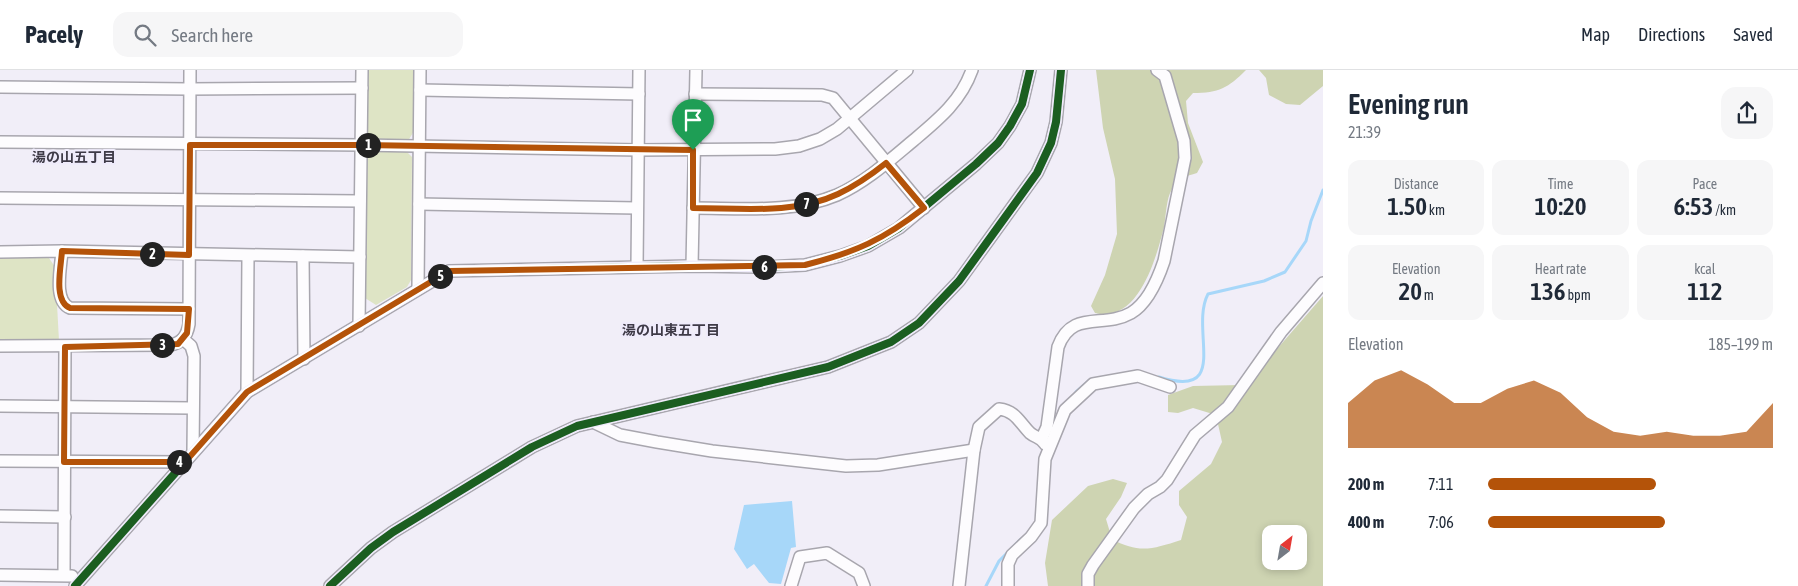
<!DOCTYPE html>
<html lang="en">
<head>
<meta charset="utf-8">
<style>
  body { margin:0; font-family:"Asap Condensed","Noto Sans JP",sans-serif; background:#f6f6f7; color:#1f2937; height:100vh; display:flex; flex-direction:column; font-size:19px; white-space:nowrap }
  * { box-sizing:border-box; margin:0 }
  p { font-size:16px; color:#747a83 }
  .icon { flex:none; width:28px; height:28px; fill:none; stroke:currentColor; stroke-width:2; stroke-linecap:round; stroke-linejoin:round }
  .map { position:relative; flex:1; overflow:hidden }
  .panel { display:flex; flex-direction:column; background:#fff; width:475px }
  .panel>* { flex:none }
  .needle { width:32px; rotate:31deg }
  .controls { position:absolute; left:1262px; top:455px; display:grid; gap:10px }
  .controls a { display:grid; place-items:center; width:45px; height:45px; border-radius:10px; background:#fff; box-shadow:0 2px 8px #0003; font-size:25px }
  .pin { position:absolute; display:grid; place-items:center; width:42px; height:42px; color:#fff; margin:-51px -21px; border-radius:50% 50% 50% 0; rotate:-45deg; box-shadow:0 0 5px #0007 }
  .pin .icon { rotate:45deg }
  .km { position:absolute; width:25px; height:25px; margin:-12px; border-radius:50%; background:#222; color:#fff; font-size:14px; line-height:25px; text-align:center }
  .round { display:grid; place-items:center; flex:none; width:52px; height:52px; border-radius:15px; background:#f6f6f7 }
  .head { display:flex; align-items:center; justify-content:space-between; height:85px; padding:0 25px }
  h1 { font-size:28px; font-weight:600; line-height:38px }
  .metrics { display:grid; grid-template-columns:repeat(3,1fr); gap:8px; height:85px; padding:5px 25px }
  .metrics div { display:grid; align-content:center; border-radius:12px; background:#f6f6f7; text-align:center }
  .metrics b { font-size:25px; font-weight:600 }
  .metrics small { font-size:14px; font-weight:400 }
  .metrics p { font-size:14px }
  .chart { height:140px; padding:10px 25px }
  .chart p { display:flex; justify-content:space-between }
  .chart svg { width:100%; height:90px; margin-top:5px; fill:#b45309; opacity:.7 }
  ul { padding:0 25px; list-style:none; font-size:16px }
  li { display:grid; grid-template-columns:80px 60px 1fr; align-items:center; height:38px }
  li i { height:12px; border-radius:6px; background:#b45309 }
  header { display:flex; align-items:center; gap:30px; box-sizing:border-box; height:70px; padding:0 25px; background:#fff; border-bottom:1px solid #e0e1e3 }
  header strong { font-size:24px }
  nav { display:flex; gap:28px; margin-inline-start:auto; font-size:18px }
  .search { width:350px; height:45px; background:#f6f6f7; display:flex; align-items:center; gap:12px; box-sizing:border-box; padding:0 18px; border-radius:15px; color:#747a83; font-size:19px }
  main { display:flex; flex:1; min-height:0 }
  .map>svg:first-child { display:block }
  .green { fill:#dee4c5 }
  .forest { fill:#ced4b2; fill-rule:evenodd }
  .water { fill:#a7d7f9 }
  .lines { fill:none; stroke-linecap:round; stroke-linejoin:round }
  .stream { stroke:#a7d7f9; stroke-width:3 }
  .minor-casing { stroke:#a8a6ae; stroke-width:14 }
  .minor { stroke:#fdfcfe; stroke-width:11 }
  .cycleway-casing { stroke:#efebfb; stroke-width:11 }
  .cycleway { stroke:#1b5e20; stroke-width:8 }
  .route-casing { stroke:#fff; stroke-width:10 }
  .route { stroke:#b45309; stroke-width:6 }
  .labels { text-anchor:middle; stroke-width:4; stroke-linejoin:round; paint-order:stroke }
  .neighbourhood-label { font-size:14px; font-weight:bold; fill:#3e3a47; stroke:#efebfb }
</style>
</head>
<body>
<header>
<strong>Pacely</strong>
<div class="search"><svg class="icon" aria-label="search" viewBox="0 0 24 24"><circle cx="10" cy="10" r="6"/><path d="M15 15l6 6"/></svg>Search here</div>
<nav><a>Map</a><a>Directions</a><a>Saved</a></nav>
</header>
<main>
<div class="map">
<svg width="1323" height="516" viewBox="0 0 1323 516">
  <rect width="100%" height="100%" fill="#f1eef8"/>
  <!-- green -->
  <g class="green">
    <path d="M366,0H414V61L408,71L369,70L365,64Z"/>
    <path d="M371,82H407L412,87L411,210L407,217L376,235L365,228V89Z"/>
    <path d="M0,187L49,188L55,197L59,271L0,270Z"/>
  </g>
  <!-- forest -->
  <g class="forest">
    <path d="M1096,0H1246C1228,18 1219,23 1193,23L1186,31L1188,53L1203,92L1197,103C1186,106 1178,109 1172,119C1166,129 1166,146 1164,157C1156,189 1138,254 1095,243L1091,236L1105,205L1117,164L1115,109L1103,58Z"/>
    <path d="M1259,0H1323V16L1300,35L1286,34L1269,25L1266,8Z"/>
    <path d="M1323,226V516H1048L1045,493L1052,450L1088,416L1113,409L1127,413L1121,427L1106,449L1112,469C1139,484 1153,479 1181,470L1187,447L1179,435V421L1211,394L1222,372L1216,345L1193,338L1178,343L1168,342V325L1193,316L1241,315L1250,310ZM1271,464H1299V491H1271Z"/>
  </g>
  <!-- water -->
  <path class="water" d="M792,431L796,477L791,478L781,514L769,513L754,494L747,499L734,479L744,435Z"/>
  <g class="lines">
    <!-- stream -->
    <g class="stream">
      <path d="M1159,307C1232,330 1189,260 1208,224L1264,211L1285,202L1306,171L1311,151L1323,120"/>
      <path d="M1076,322L1090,310"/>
      <path d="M986,516L999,491L1021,469"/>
    </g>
    <defs>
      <g id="minor">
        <path d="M0,17L189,19L362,18"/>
        <path d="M420,20L639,24"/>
        <path d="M695,24L822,25L833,28L924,138"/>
        <path d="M0,72L362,75L639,80L775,79L799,76L820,69L837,59L907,0"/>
        <path d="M0,128L360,131"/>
        <path d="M419,134L637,138"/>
        <path d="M693,138C740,138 792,144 837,125C866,112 890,90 914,70C939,49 961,31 972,0"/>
        <path d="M62,181C61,197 53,231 70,238L189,239"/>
        <path d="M0,182L62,181L360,187"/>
        <path d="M303,186L304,289"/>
        <path d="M692,196L696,0"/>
        <path d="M637,197L639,0"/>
        <path d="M418,219L420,0"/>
        <path d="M359,256L362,0"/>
        <path d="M183,269L191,276L194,286L193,381"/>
        <path d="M0,276L170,275C182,273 187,266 189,254L190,0"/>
        <path d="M247,322L248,186"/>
        <path d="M0,336L192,338"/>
        <path d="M593,352L620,365L657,372L712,381L846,396L878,395L974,380"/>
        <path d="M1042,368L1047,357L1058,277C1072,239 1103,259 1131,243C1148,233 1158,209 1164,191L1185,88L1184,71L1165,6L1157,0"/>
        <path d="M0,391L185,392"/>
        <path d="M0,446L65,447"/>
        <path d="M0,505L72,506"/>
        <path d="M64,505L65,277"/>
        <path d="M75,516L247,322L449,201L692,196L765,197L805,195L840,186L868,176L899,158L976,94L998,73L1010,56L1022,34L1030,0"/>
        <path d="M330,516L371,478L393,462L532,377L577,356L828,297L891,272L919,253L959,211L1037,103L1051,73L1056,52L1061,0"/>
        <path d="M791,516L800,487L827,483L859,503L864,516"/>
        <path d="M959,516L974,380L979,357L999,339C1016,341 1019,352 1030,363C1036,368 1041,367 1045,374"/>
        <path d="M1008,516V494L1012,485L1031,467L1041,453L1045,389L1065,340L1093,314L1138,306L1170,317"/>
        <path d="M1088,516V504L1093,495L1134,438L1148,424L1160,417L1167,410L1195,365L1228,337L1281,262L1323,213"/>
      </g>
    </defs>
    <!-- minor casing -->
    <use href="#minor" class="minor-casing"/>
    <!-- minor -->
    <use href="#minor" class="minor"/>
    <defs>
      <g id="cycleway">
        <path d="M75,516L247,322L449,201L692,196L765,197L805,195L840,186L868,176L899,158L976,94L998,73L1010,56L1022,34L1030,0"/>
        <path d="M330,516L371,478L393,462L532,377L577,356L828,297L891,272L919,253L959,211L1037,103L1051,73L1056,52L1061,0"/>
      </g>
    </defs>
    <!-- cycleway casing -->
    <use href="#cycleway" class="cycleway-casing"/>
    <!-- cycleway -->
    <use href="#cycleway" class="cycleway"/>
  </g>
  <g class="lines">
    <defs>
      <path id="route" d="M190,75H362L693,80V138C740,138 794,145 838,124C855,116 871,105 886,93L924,138C883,170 856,182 805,195L449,201L247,322L185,392H64L65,277L178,274L187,263L189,239L70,238C53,231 61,197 62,181L189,185Z"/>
    </defs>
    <!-- route casing -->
    <use href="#route" class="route-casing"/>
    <!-- route -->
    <use href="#route" class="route"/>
  </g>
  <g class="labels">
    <!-- neighbourhood labels -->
    <g class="neighbourhood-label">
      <text x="74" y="92">湯の山五丁目</text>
      <text x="671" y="265">湯の山東五丁目</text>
    </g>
  </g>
</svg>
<div class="controls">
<a><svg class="needle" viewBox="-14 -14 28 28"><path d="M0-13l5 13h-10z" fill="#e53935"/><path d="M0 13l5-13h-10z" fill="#747a83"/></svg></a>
</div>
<div class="pin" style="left:693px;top:80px;background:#1e9e55"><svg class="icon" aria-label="arrive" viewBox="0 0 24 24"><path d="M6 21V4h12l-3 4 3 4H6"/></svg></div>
<b class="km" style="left:368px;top:75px">1</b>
<b class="km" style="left:152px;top:184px">2</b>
<b class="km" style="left:162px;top:275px">3</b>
<b class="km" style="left:179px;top:392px">4</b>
<b class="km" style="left:440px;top:206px">5</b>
<b class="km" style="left:764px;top:197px">6</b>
<b class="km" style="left:806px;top:134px">7</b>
</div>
<section class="panel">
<div class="head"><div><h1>Evening run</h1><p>21:39</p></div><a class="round"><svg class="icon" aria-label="share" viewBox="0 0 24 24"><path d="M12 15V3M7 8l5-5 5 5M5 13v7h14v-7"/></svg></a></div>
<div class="metrics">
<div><p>Distance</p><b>1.50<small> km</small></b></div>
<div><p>Time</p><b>10:20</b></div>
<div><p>Pace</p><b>6:53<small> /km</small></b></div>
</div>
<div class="metrics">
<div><p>Elevation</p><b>20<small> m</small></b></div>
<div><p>Heart rate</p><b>136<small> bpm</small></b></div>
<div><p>kcal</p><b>112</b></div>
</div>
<div class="chart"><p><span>Elevation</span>185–199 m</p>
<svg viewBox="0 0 160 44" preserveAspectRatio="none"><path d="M0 44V22L10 11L20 6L30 13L40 22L50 22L60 15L70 11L80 17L90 29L100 36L110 38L120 36L130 38L140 38L150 36L160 22V44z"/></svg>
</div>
<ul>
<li><b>200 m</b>7:11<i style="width:59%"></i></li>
<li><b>400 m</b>7:06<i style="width:62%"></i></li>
</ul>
</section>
</main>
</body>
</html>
